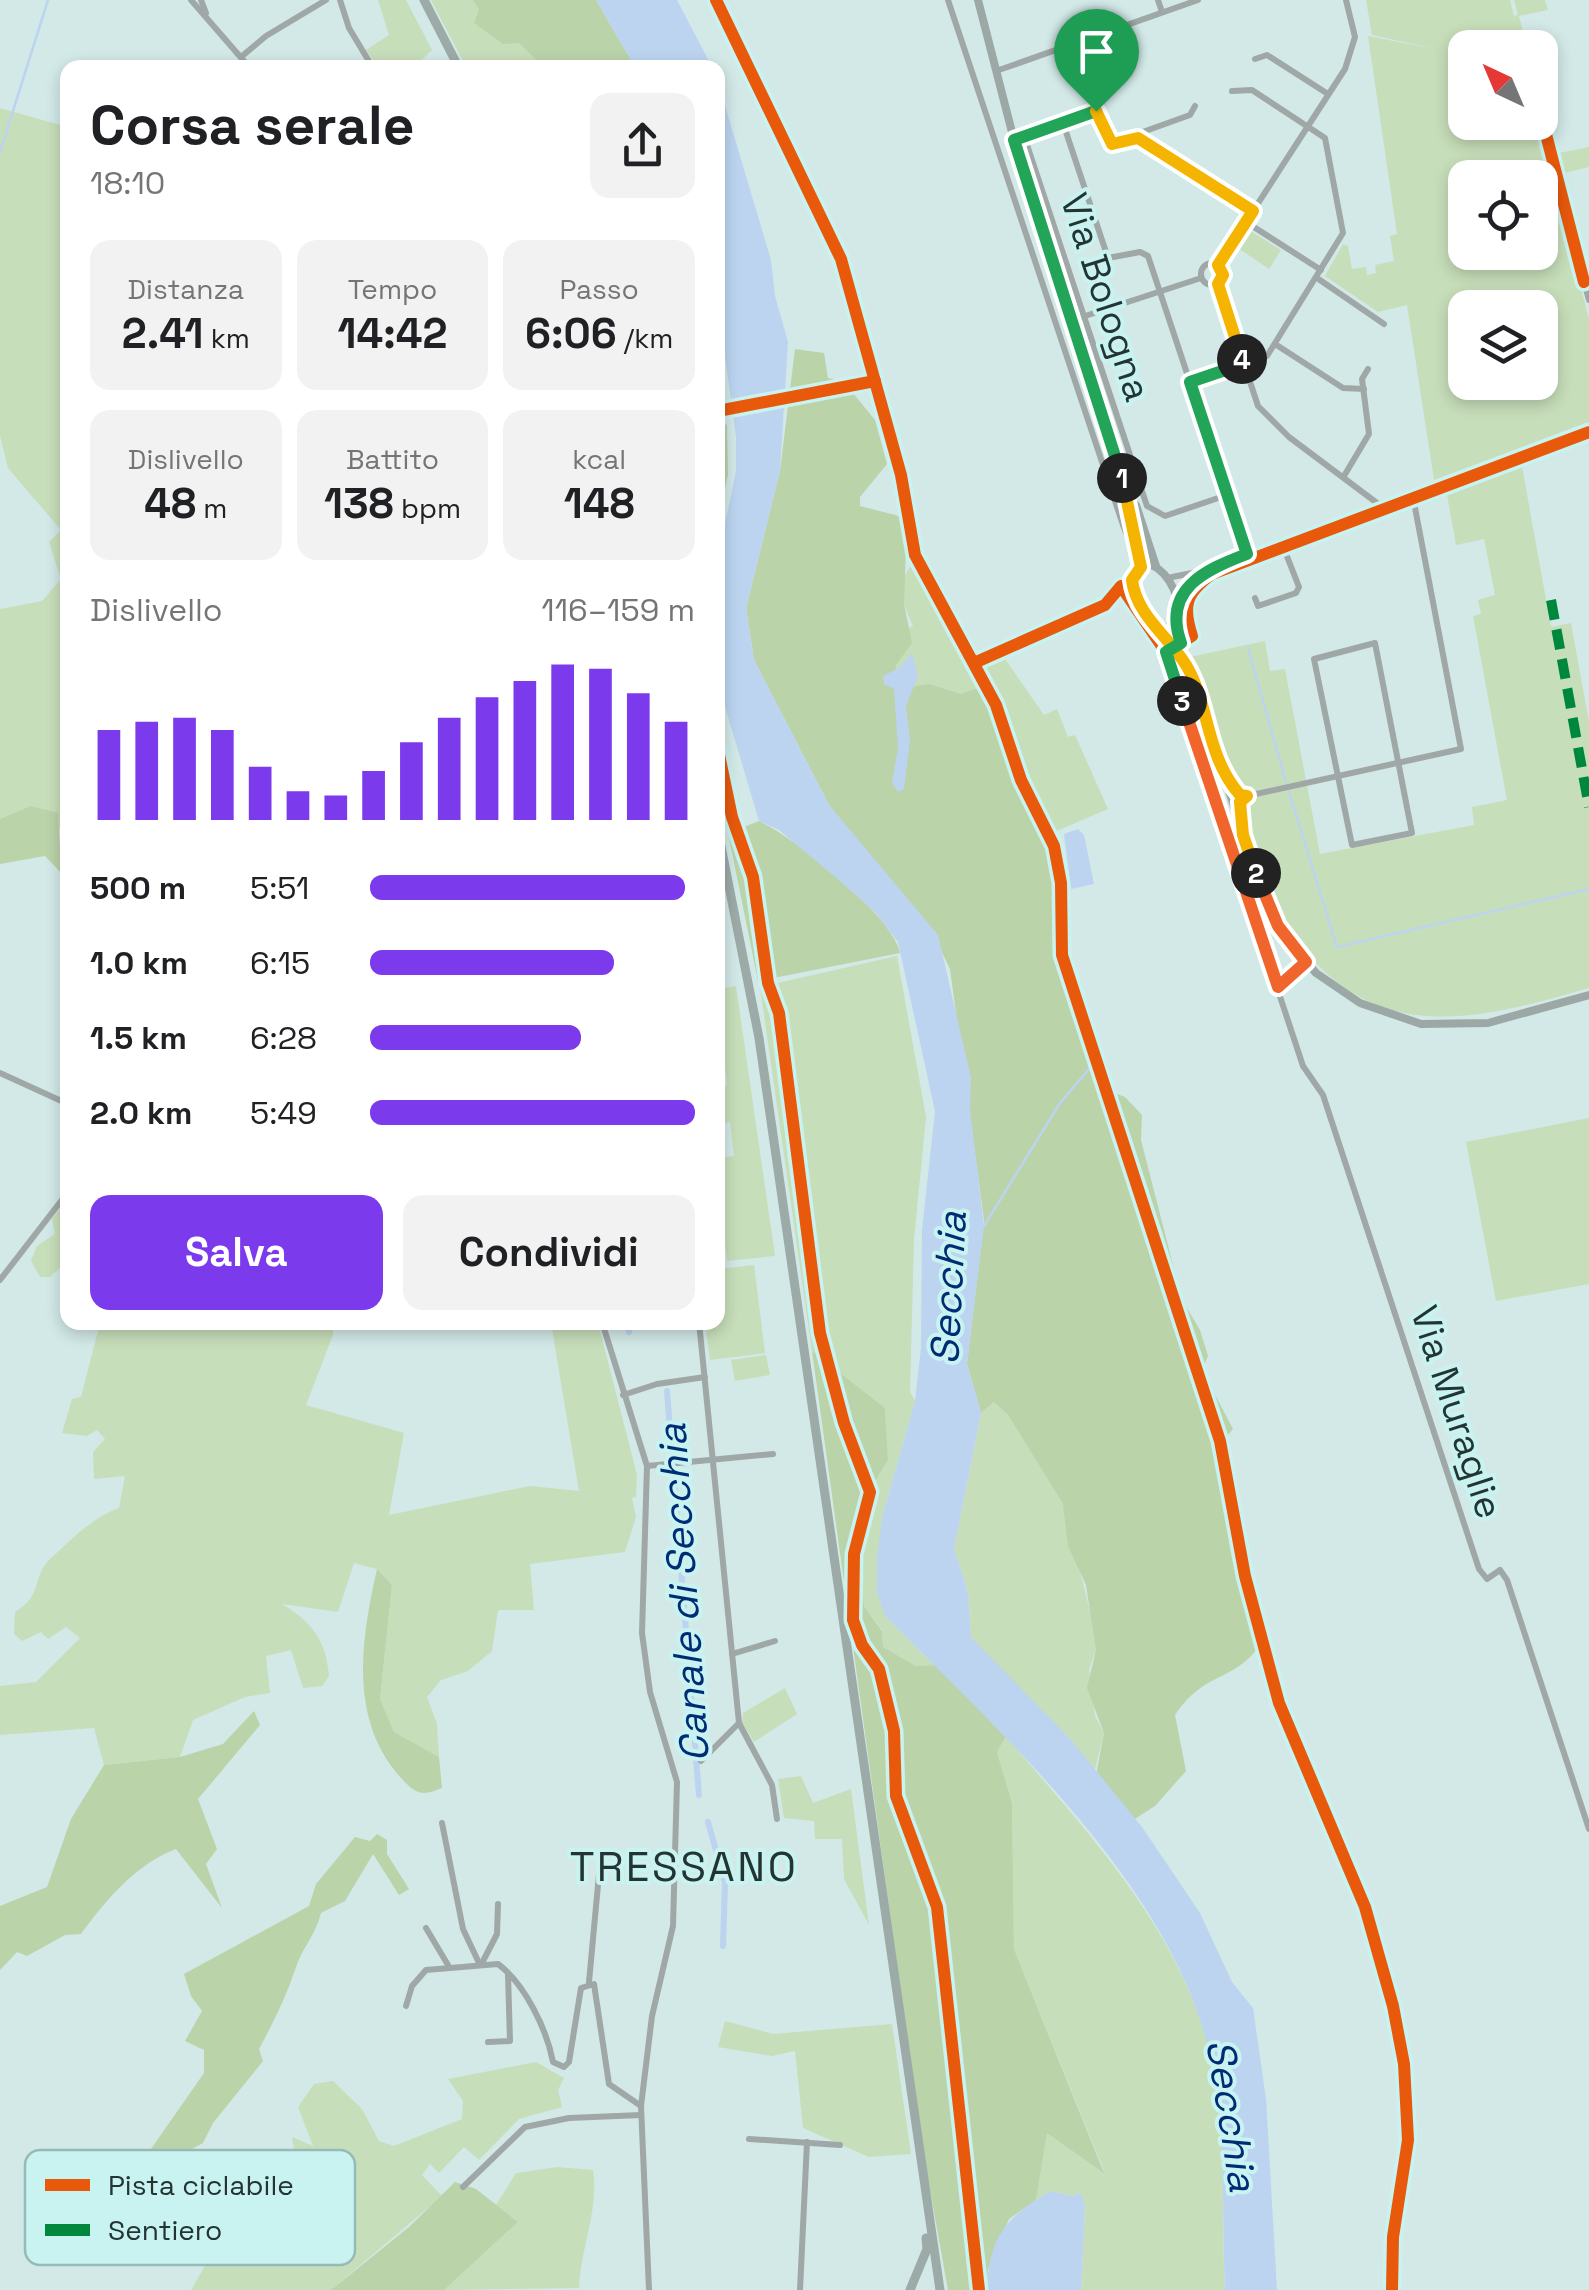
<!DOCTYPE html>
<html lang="it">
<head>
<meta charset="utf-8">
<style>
  body { margin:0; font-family:"Space Grotesk",sans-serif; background:#f2f2f2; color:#202124; height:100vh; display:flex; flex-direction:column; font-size:38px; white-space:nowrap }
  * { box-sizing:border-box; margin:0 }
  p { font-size:32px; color:#757577 }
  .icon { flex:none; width:55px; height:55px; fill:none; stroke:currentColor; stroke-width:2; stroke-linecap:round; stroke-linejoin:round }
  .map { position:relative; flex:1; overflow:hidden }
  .drawer { position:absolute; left:60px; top:60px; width:665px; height:1270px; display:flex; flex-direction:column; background:#fff; border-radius:20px; box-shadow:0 5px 15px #0003 }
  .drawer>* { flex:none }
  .needle { width:65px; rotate:316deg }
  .tools { position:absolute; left:1448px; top:30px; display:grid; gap:20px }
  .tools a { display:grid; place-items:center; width:110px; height:110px; border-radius:20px; background:#fff; box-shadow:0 5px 15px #0003; font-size:50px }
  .pin { position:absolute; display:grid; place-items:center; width:85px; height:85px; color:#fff; margin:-102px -42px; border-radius:50% 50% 50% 0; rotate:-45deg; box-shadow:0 0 10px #0007 }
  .pin .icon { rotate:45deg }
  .km { position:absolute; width:50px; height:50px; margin:-25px; border-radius:50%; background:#222; color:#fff; font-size:28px; line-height:50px; text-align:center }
  .round { display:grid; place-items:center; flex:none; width:105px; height:105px; border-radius:20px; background:#f2f2f2 }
  .overview { display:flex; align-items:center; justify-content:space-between; height:170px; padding:0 30px }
  h1 { font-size:55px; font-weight:800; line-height:75px }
  .stats { display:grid; grid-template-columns:repeat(3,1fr); gap:15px; height:170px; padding:10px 30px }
  .stats div { display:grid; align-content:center; border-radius:20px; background:#f2f2f2; text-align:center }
  .stats b { font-size:42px; font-weight:800 }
  .stats small { font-size:28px; font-weight:400 }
  .stats p { font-size:28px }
  .chart { height:280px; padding:20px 30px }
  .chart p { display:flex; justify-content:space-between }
  .chart svg { width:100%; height:180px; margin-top:10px; stroke:#7c3aed; stroke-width:6 }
  .cta { display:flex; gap:20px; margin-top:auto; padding:20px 30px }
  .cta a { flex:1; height:115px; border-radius:20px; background:#7c3aed; color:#fff; font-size:40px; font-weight:800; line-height:115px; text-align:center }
  .cta a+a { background:#f2f2f2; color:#202124 }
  ul { padding:0 30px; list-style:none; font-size:32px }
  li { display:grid; grid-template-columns:160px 120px 1fr; align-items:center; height:75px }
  li i { height:25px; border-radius:12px; background:#7c3aed }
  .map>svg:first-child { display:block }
  .green { fill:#c7deba; fill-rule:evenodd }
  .forest { fill:#bad3a9 }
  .water { fill:#bcd4f0 }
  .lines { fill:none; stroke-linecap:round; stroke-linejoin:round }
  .stream { stroke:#bcd4f0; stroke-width:2.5 }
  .canal { stroke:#bcd4f0; stroke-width:6 }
  .minor { stroke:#9fa8a6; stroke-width:6 }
  .secondary { stroke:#9ba8a5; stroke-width:8 }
  .primary { stroke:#9caba8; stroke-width:9 }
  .quiet { stroke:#00873e; stroke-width:10; stroke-dasharray:20 10; stroke-linecap:butt }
  .cycleway-casing { stroke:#c8f3f0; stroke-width:19 }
  .cycleway { stroke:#e8590c; stroke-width:12 }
  .split-1-casing { stroke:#fff; stroke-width:20 }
  .split-2-casing { stroke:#fff; stroke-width:20 }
  .split-3-casing { stroke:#fff; stroke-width:20 }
  .split-4-casing { stroke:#fff; stroke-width:20 }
  .split-5-casing { stroke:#fff; stroke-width:20 }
  .split-1 { stroke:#22a559; stroke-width:12 }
  .split-2 { stroke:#f5b400; stroke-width:12 }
  .split-3 { stroke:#f0652b; stroke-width:12 }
  .split-4 { stroke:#22a559; stroke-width:12 }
  .split-5 { stroke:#f5b400; stroke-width:12 }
  .labels { text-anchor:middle; stroke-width:8; stroke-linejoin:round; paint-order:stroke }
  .street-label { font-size:38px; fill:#233433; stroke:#c8f3f0 }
  .water-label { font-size:40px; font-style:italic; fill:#002c76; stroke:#c8f3f0 }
  .quarter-label { font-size:42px; letter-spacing:2.5px; fill:#233433; stroke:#c8f3f0 }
  .key { fill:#c8f3f0; stroke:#96bab7; stroke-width:2.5 }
  .key-label { font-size:28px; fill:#233433 }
</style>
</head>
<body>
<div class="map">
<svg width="1589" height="2290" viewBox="0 0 1589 2290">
  <rect width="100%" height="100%" fill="#d2e9e8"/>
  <!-- green -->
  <g class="green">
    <path d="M378,0H406L432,50L414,67H378L366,50L389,35Z"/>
    <path d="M431,0H473L479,10L540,59L544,67H466Z"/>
    <path d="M1366,0H1510L1514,16L1518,15L1514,0H1545L1548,10L1519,16L1527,47L1465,48V122H1540V99L1554,154L1589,147V167L1561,174L1585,271L1577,273L1589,319V423L1434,480L1407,305L1378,312L1325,276L1343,244L1348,246L1352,269L1366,267L1367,275L1376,273L1375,265L1394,261L1390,236L1397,234L1368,36L1435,49L1372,35ZM1465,178H1540V252H1465ZM1465,308H1540V382H1465Z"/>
    <path d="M0,108L67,127L68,843L60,852L61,830L30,806L0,819V609L42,601L61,579L49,542L61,530L8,468L0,436Z"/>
    <path d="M1249,230L1281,250L1269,269L1238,248Z"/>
    <path d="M1521,461L1551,627L1571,623L1589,722V988C1459,1026 1363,1046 1279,916L1190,657L1265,641L1270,671L1285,669L1320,854L1474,825L1472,807L1507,800L1473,616L1481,614L1478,600L1495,595L1484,539L1456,545L1446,489Z"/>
    <path d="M916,560L945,618L937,621L946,619L995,709L1016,773L813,675L913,626C901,598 894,584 916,560Z"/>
    <path d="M1003,656L1044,715L1057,709L1068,737L1075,735L1108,809L1052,833C1023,778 1007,719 977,665Z"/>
    <path d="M897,956L926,1117L914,1240L910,1392L915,1401L882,1518L877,1592L919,1651L936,1665L916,1666L883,1647L882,1630L864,1606L855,1534L860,1506L888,1460L885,1408L812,1351L760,987Z"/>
    <path d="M736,986L775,1256L727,1261L721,1208H718V1158L734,1156L730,1122L718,1125V1088L727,1086L723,1045H718V989Z"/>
    <path d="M1589,1118V1284L1496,1301L1466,1142Z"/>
    <path d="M67,1200V1261L50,1277H40L31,1261L37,1246L55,1234L52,1219Z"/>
    <path d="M754,1265L765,1353L710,1360L705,1323L718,1322V1269Z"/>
    <path d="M100,1323H333V1335L306,1405L404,1433L389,1515L530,1486L579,1491L551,1323H598L637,1475L636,1497L632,1498L636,1517L625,1552L530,1564L534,1610H498L492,1651L468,1671L441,1680L427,1697L437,1724L439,1757L394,1732L380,1699L392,1585L377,1569L354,1563L338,1612L282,1604C312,1622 326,1640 329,1676L322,1686L303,1688L291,1650L266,1656L270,1693L245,1697L193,1720L180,1757L104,1765L94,1728L0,1735V1686L36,1682L80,1638L66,1627L48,1639L41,1632L22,1641L14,1634L15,1612C43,1596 32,1577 49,1560C70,1541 91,1518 119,1508L125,1476L94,1479L93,1452L105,1439L97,1430L87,1436L62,1433L72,1399L81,1397Z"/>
    <path d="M766,1355L770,1375L735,1381L731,1360Z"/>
    <path d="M994,1402L1008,1415L1063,1504L1095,1631L1096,1650L1089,1670L1095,1716L1104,1733L1095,1769L971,1637L968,1592L954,1549L981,1413Z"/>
    <path d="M785,1688L797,1714L754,1742L742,1722L743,1713Z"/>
    <path d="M1006,1736C1087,1833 1180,1928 1210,2054C1227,2129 1221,2214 1225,2290H1081L1085,2206L1080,2193L1072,2196L1051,2191L1036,2200L1047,2132L1104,2171L1014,1949L1012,1803L997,1752Z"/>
    <path d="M801,1776L813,1803L851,1789L869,1925L844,1879L842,1839H815L814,1821L784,1818L778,1779Z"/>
    <path d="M725,2021L773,2034L892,2024L911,2154L869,2157L803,2128L795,2051L772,2056L718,2047Z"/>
    <path d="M536,2062L564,2078L558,2090L562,2107L519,2119L479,2160L464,2147L439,2173L430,2164L422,2175L442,2196L331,2290H191L223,2235L262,2225L295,2157L292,2137L313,2146L298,2107L314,2084L333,2081L362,2109L379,2141L394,2146L462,2119L463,2101L448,2079Z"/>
    <path d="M557,2167L593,2170C599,2210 581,2247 579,2288L444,2290L518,2222L496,2205L516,2173Z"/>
  </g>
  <!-- forest -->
  <g class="forest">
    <path d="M473,0H596L635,67H544L519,43L503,44L474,23L479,10Z"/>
    <path d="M795,349L824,353L828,378L844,382L875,420L887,464L860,497V506L907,518L904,604L912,643L896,665L895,682L903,688L929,684L961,694L981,687L1000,721L1016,773L1051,830L1060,856L1063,953L1109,1091L1125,1097L1142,1115L1141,1140L1182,1300L1200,1330L1208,1356L1202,1370L1233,1429L1221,1443L1259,1646C1236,1681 1204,1671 1175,1715L1186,1771L1155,1806L1130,1822L1095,1780L1104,1733L1087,1688L1096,1650L1086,1585L1068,1546L1063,1504L1008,1415L994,1402L981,1413L967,1364L984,1220L950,969L934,936L829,805L754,660L746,608L780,471Z"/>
    <path d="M727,424L728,475L718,516V429Z"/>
    <path d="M30,806L58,813L60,850L67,843V879L45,856L0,864V819Z"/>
    <path d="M759,821C795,838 891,913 900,953L758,981L728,833Z"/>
    <path d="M812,1351L885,1408L888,1460L860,1506L855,1534L864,1606L882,1631L883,1647L916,1666L936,1665L1006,1736L997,1752L1012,1803L1014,1949L1104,2173L1047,2133L1036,2200L1009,2219L988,2269L987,2290H948L923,2151Z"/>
    <path d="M377,1569L392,1585L380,1699L394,1732L439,1757L442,1788C422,1796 417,1795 402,1779C348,1721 361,1640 377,1569Z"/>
    <path d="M254,1711L260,1725L198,1799L217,1849L206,1864L222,1908L176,1849C136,1864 106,1900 81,1934L65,1935L27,1956L17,1952L0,1970V1906L47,1887L71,1819L104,1765L180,1757L223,1744Z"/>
    <path d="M377,1834L387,1840V1854L409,1889L399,1895L373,1854L345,1901L321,1913C316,1935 301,1949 295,1970C286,1997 273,2023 259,2049L263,2061L213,2123L203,2143L183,2154L174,2171L163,2165C153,2194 117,2231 85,2234L121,2192L204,2073V2050L185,2041L202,2011L191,1996L184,1974L309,1906L316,1884L355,1837L370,1841Z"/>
    <path d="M455,2182L476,2189L518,2222L444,2290H331L409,2227Z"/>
  </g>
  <!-- water -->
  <g class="water">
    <path d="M596,0H677L712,67H635Z"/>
    <path d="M718,82L771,260L775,296L788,342L780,471L746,608L754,660L829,805L938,935L971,1078L970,1110L984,1226L967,1364L981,1413L954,1549L968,1592L971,1637L1072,1741L1142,1827L1200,1913L1232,1982L1253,2008L1266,2099L1277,2290H1225C1222,2214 1226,2130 1210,2056C1173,1886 1002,1735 885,1616L877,1592V1559L882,1518L915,1401L921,1348L922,1230L935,1111L898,942L876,913L834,876L779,830L759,821L718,683V557L736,471V437L718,305Z"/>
    <path d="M912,653L918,676L906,706L910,740L904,789L898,792L892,783L898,748L894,689L884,684L883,676L899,668Z"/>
    <path d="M1078,829L1084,835L1094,884L1071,889L1064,834Z"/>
    <path d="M1051,2191L1072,2196L1081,2193L1085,2206L1081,2290H987C989,2236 1006,2217 1051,2191Z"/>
  </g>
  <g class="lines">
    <!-- stream -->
    <g class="stream">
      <path d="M0,152L48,0"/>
      <path d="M1248,648L1286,782"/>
      <path d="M1289,792L1337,947L1589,889"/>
      <path d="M984,1226L1060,1103L1090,1068"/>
    </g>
    <!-- canal -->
    <g class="canal">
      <path d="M627,1322L629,1332"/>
      <path d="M667,1391L699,1795"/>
      <path d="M708,1822L725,1883L723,1946"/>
    </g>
    <!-- minor -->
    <g class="minor">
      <path d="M191,0L250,68"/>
      <path d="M201,0L206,13"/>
      <path d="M340,0L349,28L373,68"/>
      <path d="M948,0L1123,525L1126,533L1134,532"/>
      <path d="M1158,0L1162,12"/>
      <path d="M241,57L266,36L326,0"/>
      <path d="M1255,59L1267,55L1328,94"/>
      <path d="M999,70L1198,0"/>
      <path d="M1063,123L1108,258L1140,252L1148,256L1247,554"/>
      <path d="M1024,136L1147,506L1165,516L1227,495"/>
      <path d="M1139,138L1253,211"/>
      <path d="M1014,140L1096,111L1112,143L1190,115L1195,106"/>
      <path d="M1246,222L1321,270"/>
      <circle cx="1212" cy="274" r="11"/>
      <path d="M1218,265L1345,69L1355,37L1346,0"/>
      <path d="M1317,278L1384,324"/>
      <path d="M1589,280L1584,282L1589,300"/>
      <path d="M1218,284L1258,406L1289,437L1377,503"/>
      <path d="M1073,320L1201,278"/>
      <path d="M1275,344L1343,388L1364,389"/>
      <path d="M1190,382L1267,356L1343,233L1325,138L1252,90L1232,91"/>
      <path d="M1344,476L1369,434L1362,379L1368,369"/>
      <path d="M1167,578L1202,571L1589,427"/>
      <path d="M1255,598L1258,606L1296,593L1299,587L1281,541"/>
      <path d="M1179,603L1201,572"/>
      <path d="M1375,643L1412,833L1352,845L1314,659Z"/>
      <path d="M1166,652L1303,1066L1323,1095L1479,1569L1487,1579L1500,1570L1507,1580L1589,1829"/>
      <path d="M1222,770L1240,795L1245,796"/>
      <path d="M1247,796L1461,749L1412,492"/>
      <path d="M1243,831L1241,802L1247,796"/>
      <path d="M1278,987L1306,962"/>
      <path d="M0,1073L68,1104"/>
      <path d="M0,1280L68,1192"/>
      <path d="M602,1322L647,1466L642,1633L650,1692L677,1782L673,1926L652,2016L641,2106L649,2290"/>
      <path d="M699,1322L739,1723L772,1785L777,1819"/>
      <path d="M623,1395L657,1384L705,1377"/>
      <path d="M647,1466L773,1454"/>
      <path d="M732,1654L775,1641"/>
      <path d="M701,1761L739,1723"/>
      <path d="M442,1823L463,1929L479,1963"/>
      <path d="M426,1928L448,1965"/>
      <path d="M482,1963L497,1934L498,1904"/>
      <path d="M589,1982L599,1874"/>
      <path d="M406,2006L412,1986L426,1970L498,1964C525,1984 547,2030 553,2062L564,2067L569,2062L581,1988L594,1984L609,2084L641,2106"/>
      <path d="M488,2042L510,2041L508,1974"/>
      <path d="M749,2139L840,2145"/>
      <path d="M463,2187L525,2127L569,2118L641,2115"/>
      <path d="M800,2290L807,2142"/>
    </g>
    <!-- secondary -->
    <g class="secondary">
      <path d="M978,0L1014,140L1132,508L1141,567"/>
      <path d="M1136,505L1156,566"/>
      <path d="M1152,565C1170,574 1183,601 1177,620L1166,628L1150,622L1132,585L1138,568Z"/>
      <path d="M1174,624L1264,897L1289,942L1316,973L1360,1003L1421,1024L1488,1023L1589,995"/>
      <path d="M1158,628L1185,664"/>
    </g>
    <!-- primary -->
    <g class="primary">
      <path d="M424,0L459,68"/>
      <path d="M718,831L759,1038L940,2290"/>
      <path d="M910,2290L927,2249L926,2238"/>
    </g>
    <!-- quiet -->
    <path class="quiet" d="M1551,600L1589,807"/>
    <defs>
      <g id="cycleway">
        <path d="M716,0L841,259L901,475L915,555L996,705L1021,780L1054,846L1061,883L1062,955L1220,1441L1245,1576L1279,1703L1365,1907L1393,2006L1404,2064L1408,2140L1393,2237L1392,2290"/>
        <path d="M1540,111L1584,282"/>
        <path d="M718,411L875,381"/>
        <path d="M974,663L1105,605L1121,586L1166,652L1192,636C1182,605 1186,593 1212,574L1589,432"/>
        <path d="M718,750L732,817L753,877L768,983L779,1013L820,1333L844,1423L870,1492L854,1554L853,1620L862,1645L879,1669L894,1731L896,1796L937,1907L979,2290"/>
      </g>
    </defs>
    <!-- cycleway casing -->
    <use href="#cycleway" class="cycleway-casing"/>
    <!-- cycleway -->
    <use href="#cycleway" class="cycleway"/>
  </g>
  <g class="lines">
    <defs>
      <path id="split-1" d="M1096,111L1014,140L1122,478"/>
      <path id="split-2" d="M1122,478L1141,567L1132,580C1136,615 1169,637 1186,665C1210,705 1205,755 1240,795L1247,796L1240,802L1243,835L1256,873"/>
      <path id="split-3" d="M1182,701L1278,987L1306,962L1278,926L1256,873"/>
      <path id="split-4" d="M1182,701L1166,652L1181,643C1162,590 1204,570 1247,554L1190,382L1243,364L1242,359"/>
      <path id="split-5" d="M1096,111L1112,144L1138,138L1253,211L1218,265L1223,275L1218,284L1242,359"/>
    </defs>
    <!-- split-1 casing -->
    <use href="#split-1" class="split-1-casing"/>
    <!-- split-2 casing -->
    <use href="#split-2" class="split-2-casing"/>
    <!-- split-3 casing -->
    <use href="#split-3" class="split-3-casing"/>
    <!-- split-4 casing -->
    <use href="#split-4" class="split-4-casing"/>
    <!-- split-5 casing -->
    <use href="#split-5" class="split-5-casing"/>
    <!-- split-1 -->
    <use href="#split-1" class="split-1"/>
    <!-- split-2 -->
    <use href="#split-2" class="split-2"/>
    <!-- split-3 -->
    <use href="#split-3" class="split-3"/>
    <!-- split-4 -->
    <use href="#split-4" class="split-4"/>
    <!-- split-5 -->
    <use href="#split-5" class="split-5"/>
  </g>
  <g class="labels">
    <!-- street labels -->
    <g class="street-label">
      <text transform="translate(1106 297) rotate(72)" y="13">Via Bologna</text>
      <text transform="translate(1457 1412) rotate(72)" y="13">Via Muraglie</text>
    </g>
    <!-- water labels -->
    <g class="water-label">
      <text transform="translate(948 1288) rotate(-87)" y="14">Secchia</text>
      <text transform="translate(683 1593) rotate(-94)" y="14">Canale di Secchia</text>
      <text transform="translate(1232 2115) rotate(81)" y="14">Secchia</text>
    </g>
    <!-- quarter labels -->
    <g class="quarter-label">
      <text x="684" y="1881">TRESSANO</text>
    </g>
  </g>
  <!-- legend -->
  <rect x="25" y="2150" width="330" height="115" rx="15" class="key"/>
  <rect x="45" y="2179" width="45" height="12" fill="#e8590c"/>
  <rect x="45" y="2224" width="45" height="12" fill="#00873e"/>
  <g class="key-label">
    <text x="108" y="2195">Pista ciclabile</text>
    <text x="108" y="2240">Sentiero</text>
  </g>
</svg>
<div class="tools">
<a><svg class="needle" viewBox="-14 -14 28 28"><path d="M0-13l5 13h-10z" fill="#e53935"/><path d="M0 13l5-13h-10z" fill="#757577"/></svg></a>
<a><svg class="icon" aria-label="locate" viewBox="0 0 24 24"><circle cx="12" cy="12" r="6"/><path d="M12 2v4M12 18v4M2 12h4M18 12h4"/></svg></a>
<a><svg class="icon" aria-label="layers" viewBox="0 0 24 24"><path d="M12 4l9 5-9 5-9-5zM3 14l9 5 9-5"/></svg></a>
</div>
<div class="pin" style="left:1096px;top:111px;background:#1e9e55"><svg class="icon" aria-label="arrive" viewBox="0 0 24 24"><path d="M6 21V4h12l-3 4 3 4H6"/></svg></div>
<b class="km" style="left:1122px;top:478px">1</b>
<b class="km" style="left:1256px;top:873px">2</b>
<b class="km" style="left:1182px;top:701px">3</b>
<b class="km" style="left:1242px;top:359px">4</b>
<section class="drawer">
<div class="overview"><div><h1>Corsa serale</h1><p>18:10</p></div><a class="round"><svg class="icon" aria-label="share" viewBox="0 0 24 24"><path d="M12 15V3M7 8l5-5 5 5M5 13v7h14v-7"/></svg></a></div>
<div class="stats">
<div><p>Distanza</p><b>2.41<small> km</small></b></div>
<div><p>Tempo</p><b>14:42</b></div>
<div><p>Passo</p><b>6:06<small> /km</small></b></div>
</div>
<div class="stats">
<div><p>Dislivello</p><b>48<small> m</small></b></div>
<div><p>Battito</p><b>138<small> bpm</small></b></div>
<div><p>kcal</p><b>148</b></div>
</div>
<div class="chart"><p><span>Dislivello</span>116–159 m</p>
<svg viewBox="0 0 160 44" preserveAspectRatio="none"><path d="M5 44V22M15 44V20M25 44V19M35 44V22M45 44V31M55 44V37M65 44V38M75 44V32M85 44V25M95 44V19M105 44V14M115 44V10M125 44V6M135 44V7M145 44V13M155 44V20"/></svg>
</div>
<ul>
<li><b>500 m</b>5:51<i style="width:97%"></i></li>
<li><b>1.0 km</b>6:15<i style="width:75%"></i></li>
<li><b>1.5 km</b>6:28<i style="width:65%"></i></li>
<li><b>2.0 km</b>5:49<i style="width:100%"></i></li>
</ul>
<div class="cta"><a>Salva</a><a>Condividi</a></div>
</section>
</div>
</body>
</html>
